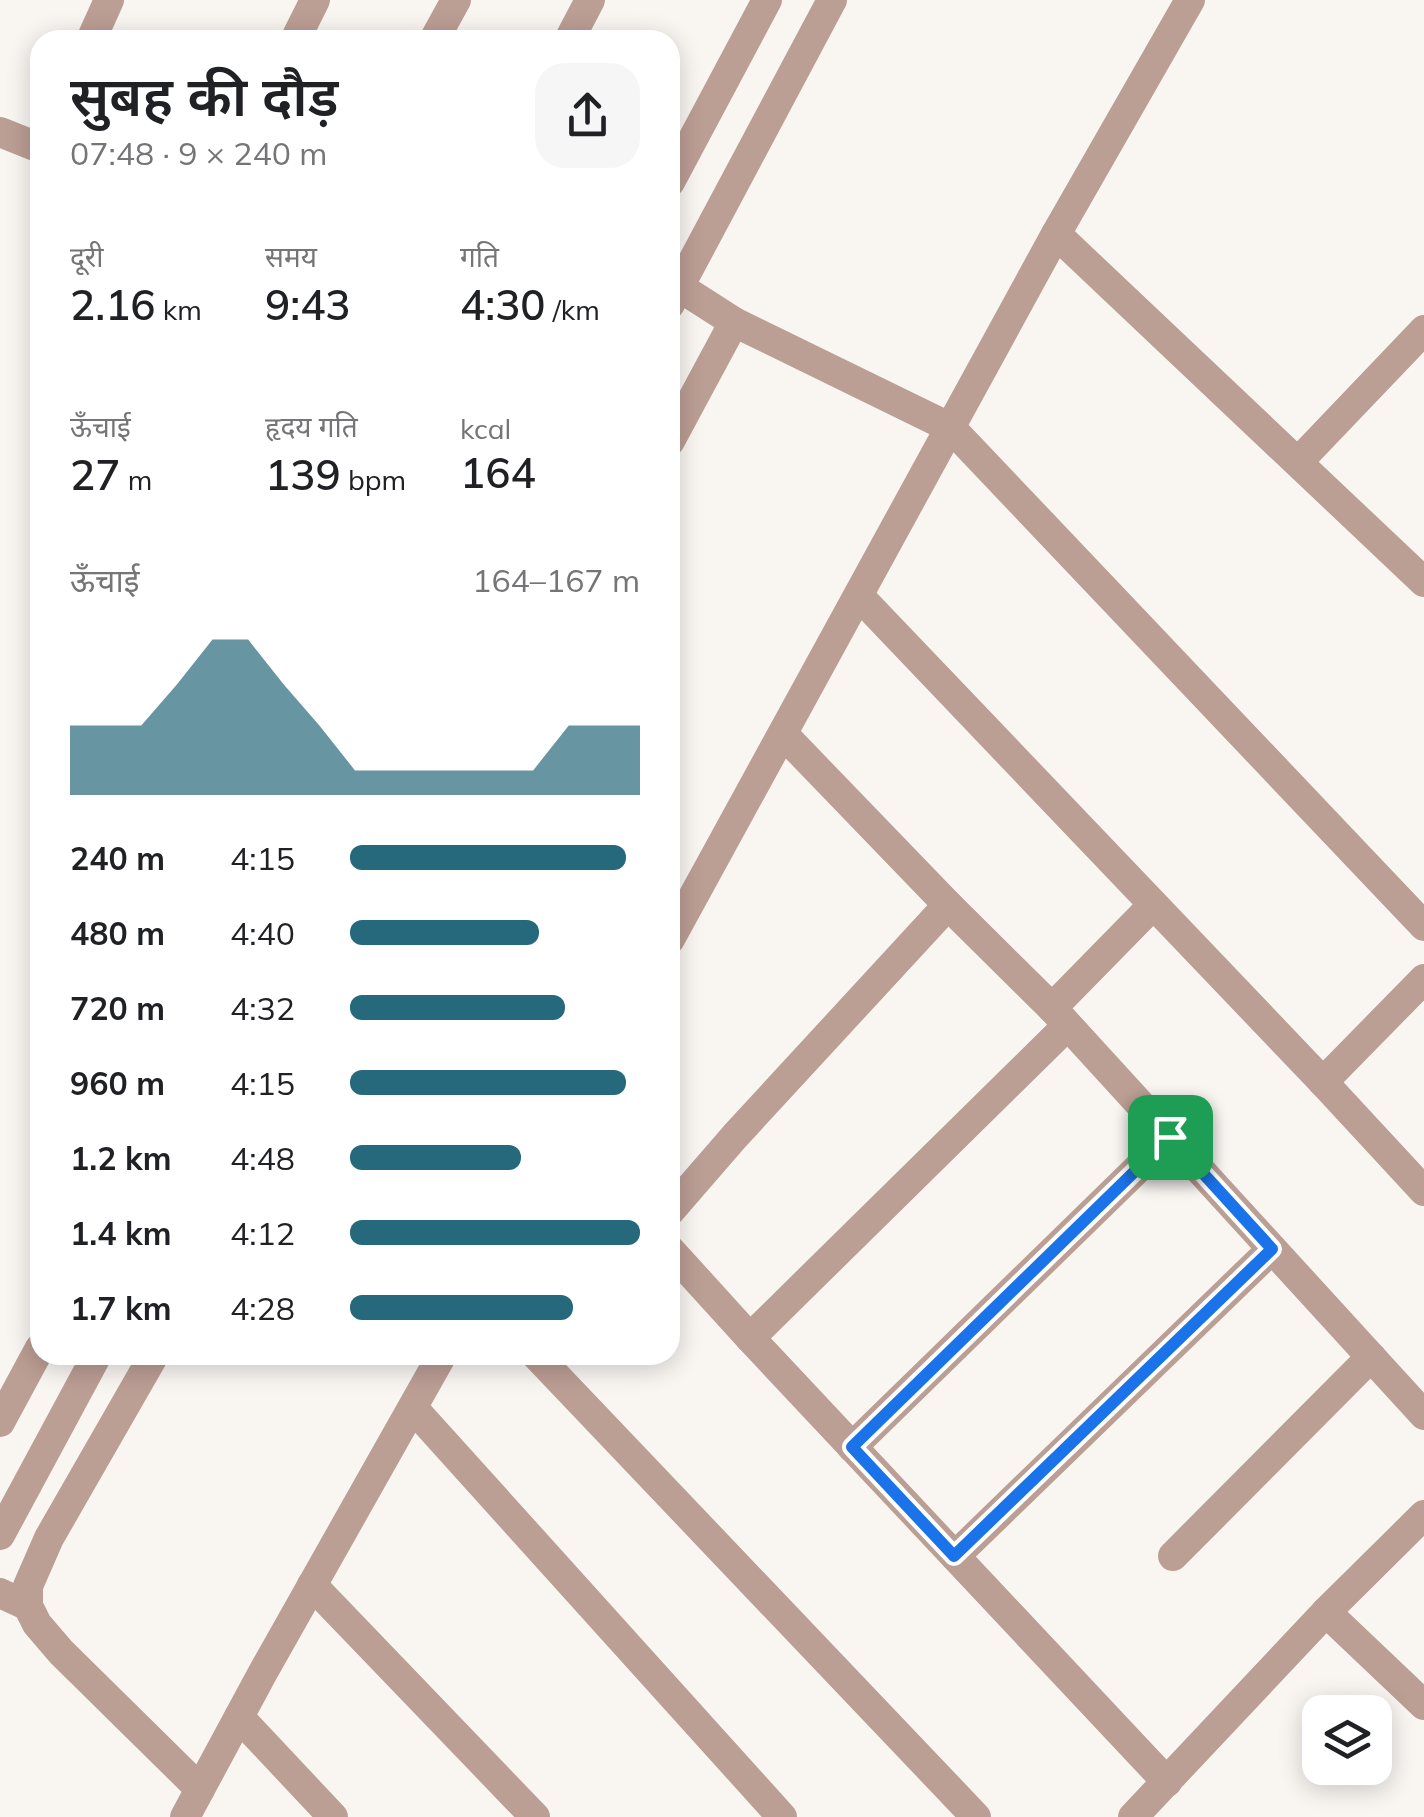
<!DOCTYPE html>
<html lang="hi">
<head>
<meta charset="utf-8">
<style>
  body { margin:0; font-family:Mulish,"Noto Sans Devanagari",sans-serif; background:#f6f6f6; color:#202124; height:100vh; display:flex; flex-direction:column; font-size:38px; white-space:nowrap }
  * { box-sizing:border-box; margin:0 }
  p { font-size:32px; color:#757577 }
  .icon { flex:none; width:55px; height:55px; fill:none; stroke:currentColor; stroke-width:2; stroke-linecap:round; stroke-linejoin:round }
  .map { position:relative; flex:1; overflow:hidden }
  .drawer { position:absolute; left:30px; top:30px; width:650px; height:1335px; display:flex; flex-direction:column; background:#fff; border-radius:30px; box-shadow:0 5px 25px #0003 }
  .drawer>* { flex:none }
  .buttons { position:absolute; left:1302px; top:1695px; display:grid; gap:20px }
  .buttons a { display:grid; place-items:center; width:90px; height:90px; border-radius:20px; background:#fff; box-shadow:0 5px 25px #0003; font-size:50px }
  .pin { position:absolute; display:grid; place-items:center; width:85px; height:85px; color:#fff; margin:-42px; border-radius:20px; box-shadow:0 5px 15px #0006 }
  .round { display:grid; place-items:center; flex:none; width:105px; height:105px; border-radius:30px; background:#f6f6f6 }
  .overview { display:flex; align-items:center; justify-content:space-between; height:170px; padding:0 40px }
  h1 { font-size:55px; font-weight:600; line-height:75px }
  .stats { display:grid; grid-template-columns:repeat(3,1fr); gap:15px; height:170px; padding:10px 40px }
  .stats div { display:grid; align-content:center }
  .stats b { font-size:42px; font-weight:600 }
  .stats small { font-size:28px; font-weight:400 }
  .stats p { font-size:28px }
  .chart { height:280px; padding:20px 40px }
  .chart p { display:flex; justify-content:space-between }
  .chart svg { width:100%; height:180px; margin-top:10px; fill:#27697c; opacity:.7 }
  ul { padding:0 40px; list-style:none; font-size:32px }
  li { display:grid; grid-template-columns:160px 120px 1fr; align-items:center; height:75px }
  li i { height:25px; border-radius:12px; background:#27697c }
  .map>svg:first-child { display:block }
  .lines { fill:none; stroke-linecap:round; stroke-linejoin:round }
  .minor { stroke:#bb9e94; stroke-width:30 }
  .route-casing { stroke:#fff; stroke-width:20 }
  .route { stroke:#1a73e8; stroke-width:12 }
</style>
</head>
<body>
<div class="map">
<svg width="1424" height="1817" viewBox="0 0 1424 1817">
  <rect width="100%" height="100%" fill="#f9f6f2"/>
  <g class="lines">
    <!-- minor -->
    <g class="minor">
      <path d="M91,40L109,0"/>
      <path d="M295,40L315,0"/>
      <path d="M434,40L456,0"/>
      <path d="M569,40L590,0"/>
      <path d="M0,132L40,148"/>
      <path d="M670,182L767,0"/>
      <path d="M1056,234L1424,582"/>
      <path d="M670,281L734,322"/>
      <path d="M670,304L832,0"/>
      <path d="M670,441L734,322L951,428L1424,926"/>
      <path d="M1298,462L1424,330"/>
      <path d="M859,596L1323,1082L1424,1191"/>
      <path d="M783,734L948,905L1052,1008"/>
      <path d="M1153,905L1052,1008L1424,1415"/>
      <path d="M670,939L1056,234L1190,0"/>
      <path d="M1323,1082L1424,979"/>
      <path d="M670,1211L735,1136L948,905"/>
      <path d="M670,1250L750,1338L1167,1782"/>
      <path d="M750,1338L1067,1026"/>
      <path d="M154,1355L49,1538L28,1586V1606L37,1624L61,1652L200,1789"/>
      <path d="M536,1355L976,1817"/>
      <path d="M413,1408L782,1817"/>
      <path d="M0,1422L40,1348"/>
      <path d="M852,1447L1170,1137"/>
      <path d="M1424,1515L1326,1612L1424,1705"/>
      <path d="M0,1535L97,1355"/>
      <path d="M955,1556L1272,1249"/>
      <path d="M1173,1556L1371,1357"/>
      <path d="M312,1585L535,1817"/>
      <path d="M0,1593L28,1606"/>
      <path d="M239,1717L333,1817"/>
      <path d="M185,1817L262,1674L442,1355"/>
      <path d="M1133,1817L1326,1612"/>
    </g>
  </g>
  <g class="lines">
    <defs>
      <path id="route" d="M1170,1137L1272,1249L954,1556L852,1447Z"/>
    </defs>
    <!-- route casing -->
    <use href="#route" class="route-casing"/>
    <!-- route -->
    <use href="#route" class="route"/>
  </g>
</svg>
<div class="buttons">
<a><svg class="icon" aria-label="layers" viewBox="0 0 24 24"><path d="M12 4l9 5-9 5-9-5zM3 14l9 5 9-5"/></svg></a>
</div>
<div class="pin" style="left:1170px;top:1137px;background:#1e9e55"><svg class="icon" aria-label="arrive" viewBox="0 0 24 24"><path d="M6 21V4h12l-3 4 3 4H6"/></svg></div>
<section class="drawer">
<div class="overview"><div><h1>सुबह की दौड़</h1><p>07:48 · 9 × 240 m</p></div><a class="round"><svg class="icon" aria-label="share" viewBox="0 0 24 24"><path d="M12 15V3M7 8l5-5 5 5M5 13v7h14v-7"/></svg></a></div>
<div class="stats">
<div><p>दूरी</p><b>2.16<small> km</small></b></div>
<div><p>समय</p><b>9:43</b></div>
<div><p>गति</p><b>4:30<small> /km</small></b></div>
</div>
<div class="stats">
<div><p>ऊँचाई</p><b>27<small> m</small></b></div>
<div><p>हृदय गति</p><b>139<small> bpm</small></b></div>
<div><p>kcal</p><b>164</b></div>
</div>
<div class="chart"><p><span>ऊँचाई</span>164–167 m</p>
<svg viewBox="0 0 160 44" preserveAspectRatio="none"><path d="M0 44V27L10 27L20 27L30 17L40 6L50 6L60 17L70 27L80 38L90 38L100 38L110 38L120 38L130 38L140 27L150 27L160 27V44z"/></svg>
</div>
<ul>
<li><b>240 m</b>4:15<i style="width:95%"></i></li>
<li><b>480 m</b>4:40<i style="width:65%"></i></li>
<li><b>720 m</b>4:32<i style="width:74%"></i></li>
<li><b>960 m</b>4:15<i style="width:95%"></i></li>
<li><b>1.2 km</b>4:48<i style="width:59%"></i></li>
<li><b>1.4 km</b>4:12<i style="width:100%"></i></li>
<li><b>1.7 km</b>4:28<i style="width:77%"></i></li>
</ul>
</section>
</div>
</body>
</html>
